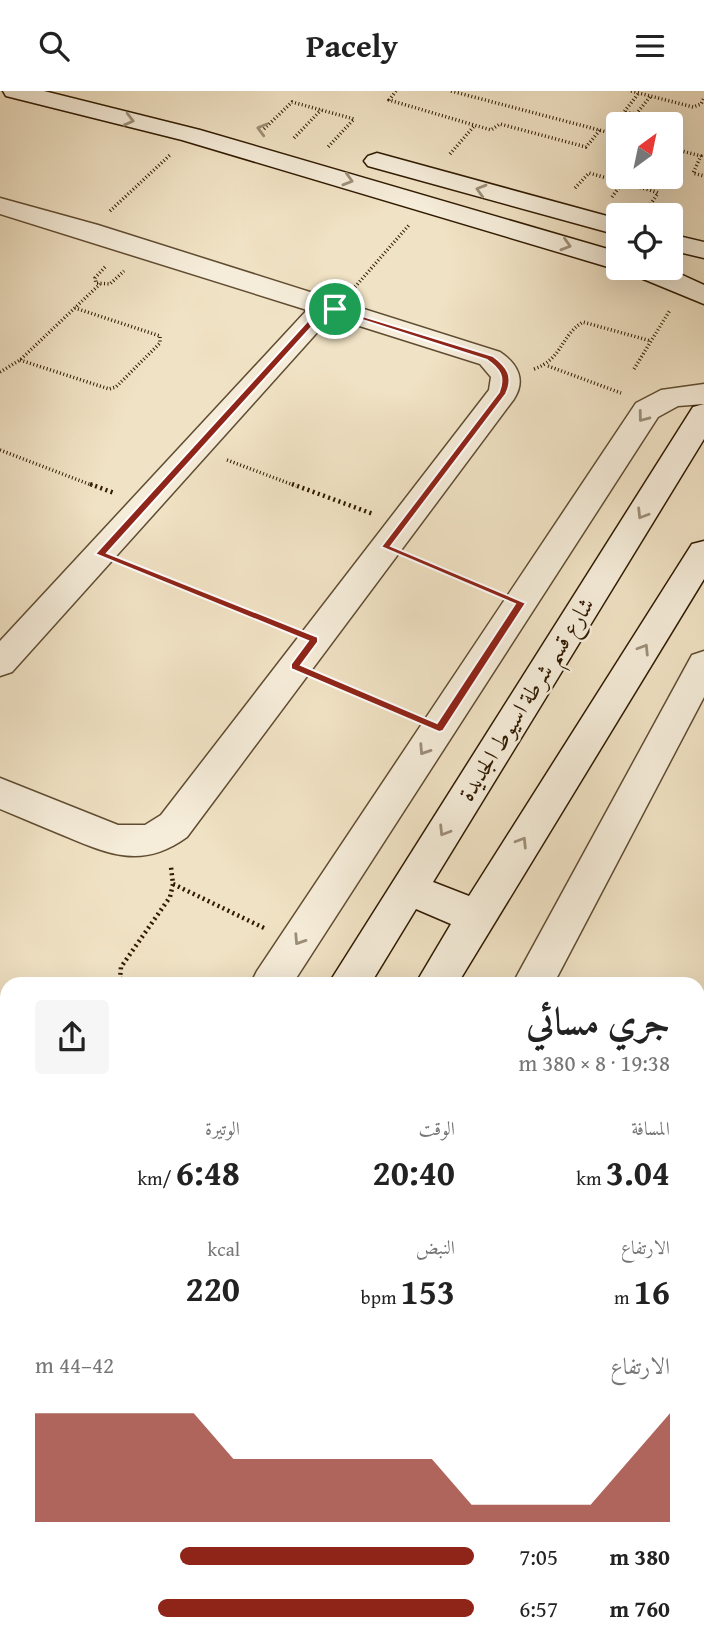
<!DOCTYPE html>
<html lang="ar">
<head>
<meta charset="utf-8">
<style>
  body { margin:0; font-family:"Gentium Book Plus",Amiri,serif; background:#f6f6f6; color:#222; direction:rtl; height:100vh; display:flex; flex-direction:column; font-size:26px; white-space:nowrap }
  * { box-sizing:border-box; margin:0 }
  p { font-size:23px; color:#767676 }
  .icon { flex:none; width:38px; height:38px; fill:none; stroke:currentColor; stroke-width:2; stroke-linecap:round; stroke-linejoin:round }
  .map { position:relative; flex:1; overflow:hidden; direction:ltr }
  .details { position:absolute; left:0px; top:886px; width:705px; height:674px; display:flex; flex-direction:column; background:#fff; border-radius:21px 21px 0 0; box-shadow:0 7px 28px #0002; direction:rtl }
  .details>* { flex:none }
  .needle { width:46px; rotate:33deg }
  .fabs { position:absolute; left:606px; top:21px; display:grid; gap:14px }
  .fabs a { display:grid; place-items:center; width:77px; height:77px; border-radius:7px; background:#fff; box-shadow:0 7px 28px #0002; font-size:35px }
  .pin { position:absolute; display:grid; place-items:center; width:60px; height:60px; color:#fff; margin:-30px; border:4px solid #fff; border-radius:50%; box-shadow:0 2px 7px #0007 }
  .round { display:grid; place-items:center; flex:none; width:74px; height:74px; border-radius:7px; background:#f6f6f6 }
  .summary { display:flex; align-items:center; justify-content:space-between; height:119px; padding:0 35px }
  h1 { font-size:38px; font-weight:600; line-height:52px }
  .metrics { display:grid; grid-template-columns:repeat(3,1fr); gap:10px; height:119px; padding:7px 35px }
  .metrics div { display:grid; align-content:center }
  .metrics b { font-size:35px; font-weight:600 }
  .metrics small { font-size:19px; font-weight:400 }
  .metrics p { font-size:19px }
  .chart { height:196px; padding:14px 35px }
  .chart p { display:flex; justify-content:space-between }
  .chart svg { width:100%; height:126px; margin-top:7px; fill:#8f2418; opacity:.7 }
  ul { padding:0 35px; list-style:none; font-size:23px }
  li { display:grid; grid-template-columns:112px 84px 1fr; align-items:center; height:52px }
  li i { height:18px; border-radius:9px; background:#8f2418 }
  header { display:flex; justify-content:space-between; align-items:center; height:91px; padding:0 35px; background:#fff; font-size:32px; font-weight:600 }
  .map>svg:first-child { display:block }
  .lines { fill:none; stroke-linecap:round; stroke-linejoin:round }
  .street-casing { stroke:#604c31; stroke-width:3 }
  .secondary-casing { stroke:#301a00; stroke-width:3 }
  .path-far1 { stroke:#301a00; stroke-width:3.5; stroke-dasharray:1 2.5; stroke-linecap:butt }
  .path { stroke:#301a00; stroke-width:4.5; stroke-dasharray:2 3.5; stroke-linecap:butt }
  .street { fill:#f5ecd9; fill-rule:evenodd }
  .secondary { fill:#f5ecd9; fill-rule:evenodd }
  .oneway { stroke:#9c8e77 }
  .route { fill:#8f2418; stroke:#fff; stroke-width:2; fill-rule:evenodd }
  .labels { text-anchor:middle; stroke-width:5; stroke-linejoin:round; paint-order:stroke }
  .street-label { font-size:23px; fill:#301a00; stroke:#f5ecd9 }
</style>
</head>
<body>
<header><svg class="icon" aria-label="menu" viewBox="0 0 24 24"><path d="M4 6h16M4 12h16M4 18h16"/></svg>Pacely<svg class="icon" aria-label="search" viewBox="0 0 24 24"><circle cx="10" cy="10" r="6"/><path d="M15 15l6 6"/></svg></header>
<div class="map">
<svg width="704" height="1558" viewBox="0 0 704 1558">
  <rect width="100%" height="100%" fill="#f0e2c4"/>
  <filter id="stains"><feTurbulence type="fractalNoise" baseFrequency=".00286" numOctaves="4"/><feColorMatrix values="0 0 0 0 .2 0 0 0 0 .09 0 0 0 0 .02 0 0 0 .5 -.17"/></filter>
  <radialGradient id="worn" r=".72"><stop offset=".6" stop-color="#630" stop-opacity="0"/><stop offset="1" stop-color="#630" stop-opacity=".3"/></radialGradient>
  <g class="lines">
    <defs>
      <g id="street">
        <path d="M0,107L98,134L500,261C518,273 526,289 514,308L187,746C143,778 110,764 65,745C43,736 22,727 0,718V687L118,734H145L161,724L489,299L491,286L480,273L331,226L12,581L0,585V550L307,219L0,123Z"/>
        <path d="M704,293V313L678,315L658,326L293,892H251L257,880L636,312L661,299Z"/>
        <path d="M704,560V606L554,892H513L692,564Z"/>
        <path d="M0,971L7,974V1013L0,1010Z"/>
        <path d="M0,1037L7,1040V1081L0,1079Z"/>
        <path d="M7,1272V1328L0,1331V1275Z"/>
        <path d="M153,1552H206L204,1558H151Z"/>
      </g>
      <g id="secondary">
        <path d="M3,0H44L200,39L618,161V177H624L608,176L182,49L6,5Z"/>
        <path d="M377,62L618,128V144L368,75L364,70L368,65Z"/>
        <path d="M670,143L704,151V167L670,159Z"/>
        <path d="M627,177H667L704,194V213L631,183Z"/>
        <path d="M704,313V348L433,791L469,805L692,453L704,450V488L458,892H416L451,833L416,818L371,892H329L693,316Z"/>
        <path d="M7,1419V1477L0,1480V1422Z"/>
        <path d="M32,1552H86L84,1558H30Z"/>
      </g>
    </defs>
    <!-- street casing -->
    <use href="#street" class="street-casing"/>
    <!-- secondary casing -->
    <use href="#secondary" class="secondary-casing"/>
    <!-- path-far1 -->
    <g class="path-far1">
      <path d="M396,0L389,9L491,39L500,33L586,56L600,39"/>
      <path d="M451,0L618,44"/>
      <path d="M631,0L693,16L701,13L704,7"/>
      <path d="M638,3L624,21L636,23L650,6"/>
      <path d="M618,33L627,22"/>
      <path d="M264,38L292,11L354,28L328,56"/>
      <path d="M294,47L321,19"/>
      <path d="M670,57L701,65L693,82L704,85"/>
      <path d="M450,63L475,34"/>
      <path d="M575,97L589,82L656,101L658,102L646,120L660,124"/>
      <path d="M612,106L623,91"/>
      <path d="M110,120L170,64"/>
      <path d="M105,176L95,187L96,192L110,193L124,180"/>
      <path d="M355,196L409,134"/>
      <path d="M20,269L109,298L116,296L160,252V245L75,217"/>
      <path d="M548,275L621,302"/>
      <path d="M534,278C563,268 560,245 583,231L651,250"/>
      <path d="M634,278L670,219"/>
      <path d="M0,281L20,269L100,193"/>
      <path d="M0,359L94,395"/>
      <path d="M227,369L296,395"/>
    </g>
    <!-- path -->
    <g class="path">
      <path d="M90,393L114,402"/>
      <path d="M292,393L373,423"/>
      <path d="M415,468L491,499"/>
      <path d="M130,475L285,537"/>
      <path d="M327,590L406,623"/>
      <path d="M173,793L264,837"/>
      <path d="M126,892L120,887L121,876L170,806L173,793L171,776"/>
    </g>
    <!-- street -->
    <use href="#street" class="street"/>
    <!-- secondary -->
    <use href="#secondary" class="secondary"/>
  </g>
  <!-- one-way arrows -->
  <defs><path id="oneway-chevron" d="M-2-3.5L2.5 0L-2 3.5" fill="none" stroke-width="1.6" stroke-linecap="round" stroke-linejoin="round" transform="scale(1.75)"/></defs>
  <g class="oneway">
    <use href="#oneway-chevron" transform="translate(129 29) rotate(14)"/>
    <use href="#oneway-chevron" transform="translate(262 38) rotate(-165)"/>
    <use href="#oneway-chevron" transform="translate(348 89) rotate(16)"/>
    <use href="#oneway-chevron" transform="translate(481 99) rotate(-164)"/>
    <use href="#oneway-chevron" transform="translate(566 154) rotate(17)"/>
    <use href="#oneway-chevron" transform="translate(643 326) rotate(127)"/>
    <use href="#oneway-chevron" transform="translate(642 423) rotate(122)"/>
    <use href="#oneway-chevron" transform="translate(644 558) rotate(-58)"/>
    <use href="#oneway-chevron" transform="translate(424 659) rotate(123)"/>
    <use href="#oneway-chevron" transform="translate(444 740) rotate(122)"/>
    <use href="#oneway-chevron" transform="translate(522 751) rotate(-58)"/>
    <use href="#oneway-chevron" transform="translate(299 849) rotate(123)"/>
  </g>
  <!-- route -->
  <path class="route" d="M323,213L493,265C508,276 514,286 506,303L391,455L526,512L443,640L439,641L291,578V573L308,550L95,463ZM328,218L487,269C500,278 505,286 499,301L381,456L515,513L437,632L301,574L318,551V546L107,462Z"/>
  <g class="labels">
    <!-- street labels -->
    <g class="street-label">
      <text transform="translate(526 608) rotate(-58)" y="8">شارع قسم شرطة اسيوط الجديدة</text>
    </g>
  </g>
  <rect width="100%" height="100%" filter="url(#stains)"/>
  <rect width="100%" height="100%" fill="url(#worn)"/>
</svg>
<div class="fabs">
<a><svg class="needle" viewBox="-14 -14 28 28"><path d="M0-13l5 13h-10z" fill="#e53935"/><path d="M0 13l5-13h-10z" fill="#767676"/></svg></a>
<a><svg class="icon" aria-label="locate" viewBox="0 0 24 24"><circle cx="12" cy="12" r="6"/><path d="M12 2v4M12 18v4M2 12h4M18 12h4"/></svg></a>
</div>
<div class="pin" style="left:335px;top:218px;background:#1e9e55"><svg class="icon" aria-label="arrive" viewBox="0 0 24 24"><path d="M6 21V4h12l-3 4 3 4H6"/></svg></div>
<section class="details">
<div class="summary"><div><h1>جري مسائي</h1><p>19:38 · 8 × 380 m</p></div><a class="round"><svg class="icon" aria-label="share" viewBox="0 0 24 24"><path d="M12 15V3M7 8l5-5 5 5M5 13v7h14v-7"/></svg></a></div>
<div class="metrics">
<div><p>المسافة</p><b>3.04<small> km</small></b></div>
<div><p>الوقت</p><b>20:40</b></div>
<div><p>الوتيرة</p><b>6:48<small> /km</small></b></div>
</div>
<div class="metrics">
<div><p>الارتفاع</p><b>16<small> m</small></b></div>
<div><p>النبض</p><b>153<small> bpm</small></b></div>
<div><p>kcal</p><b>220</b></div>
</div>
<div class="chart"><p><span>الارتفاع</span>42–44 m</p>
<svg viewBox="0 0 160 44" preserveAspectRatio="none"><path d="M0 44V6L10 6L20 6L30 6L40 6L50 22L60 22L70 22L80 22L90 22L100 22L110 38L120 38L130 38L140 38L150 22L160 6V44z"/></svg>
</div>
<ul>
<li><b>380 m</b>7:05<i style="width:67%"></i></li>
<li><b>760 m</b>6:57<i style="width:72%"></i></li>
</ul>
</section>
</div>
</body>
</html>
